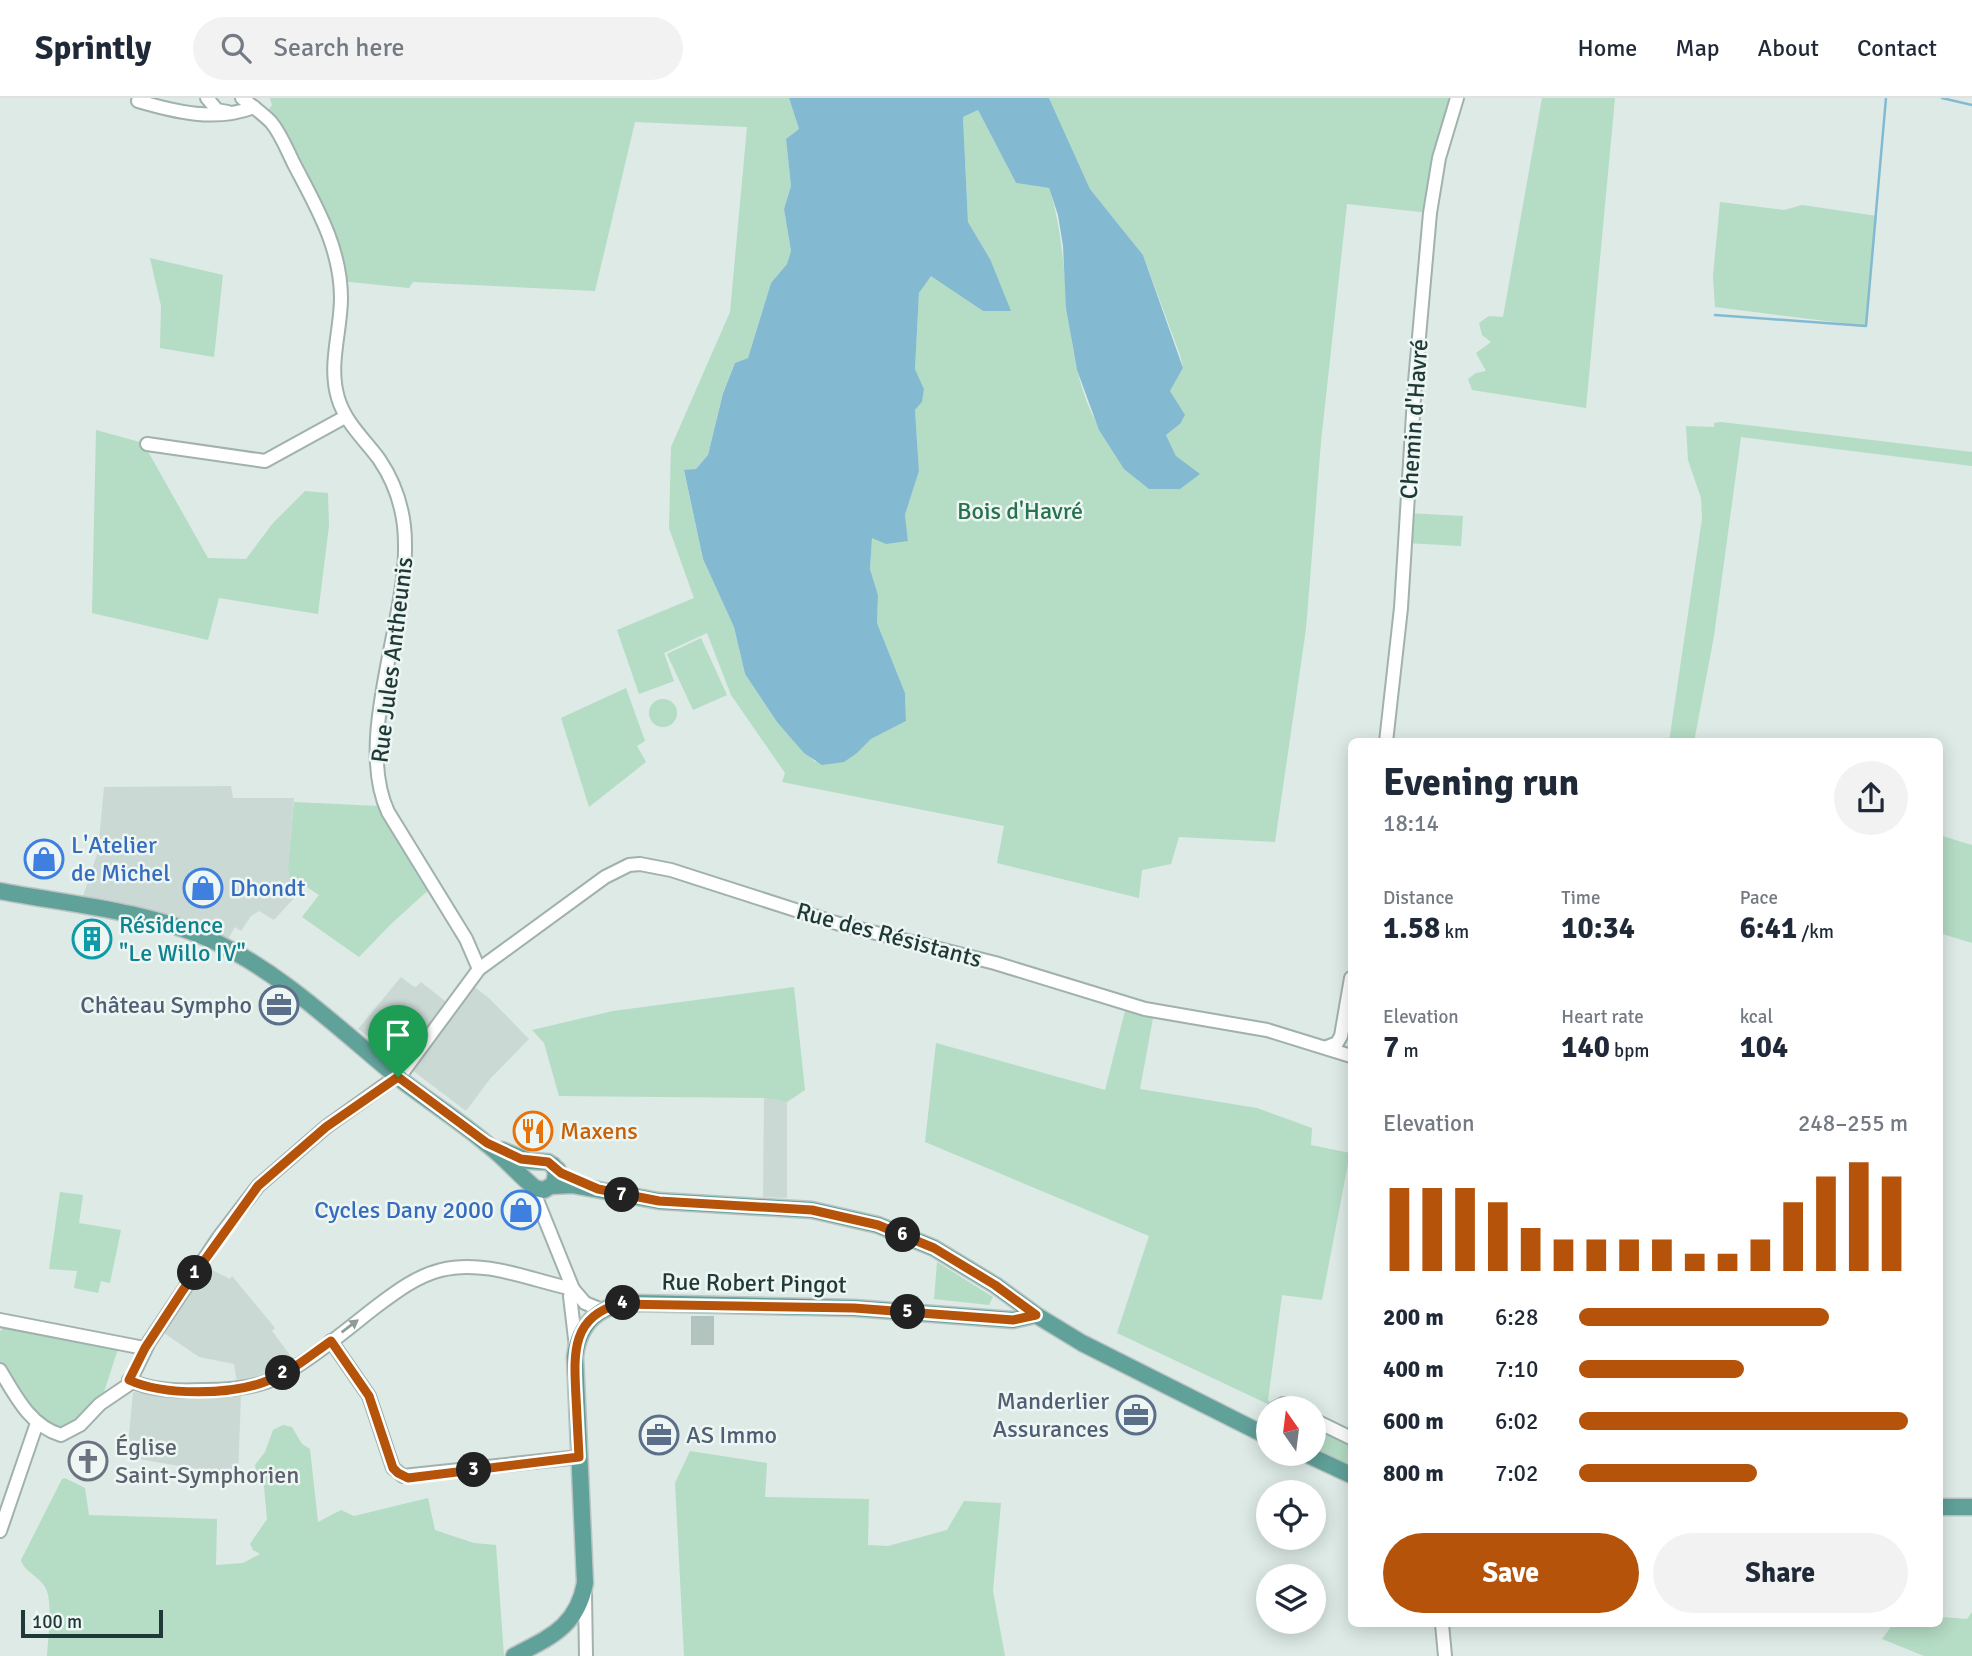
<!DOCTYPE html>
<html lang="en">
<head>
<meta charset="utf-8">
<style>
  body { margin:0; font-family:Signika,sans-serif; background:#f2f2f3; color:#1f2937; height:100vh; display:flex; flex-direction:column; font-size:26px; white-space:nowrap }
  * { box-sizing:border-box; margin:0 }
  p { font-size:23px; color:#747a83 }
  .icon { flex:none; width:38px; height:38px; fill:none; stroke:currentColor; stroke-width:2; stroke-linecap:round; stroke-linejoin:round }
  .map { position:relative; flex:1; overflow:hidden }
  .details { position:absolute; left:1348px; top:640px; width:595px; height:889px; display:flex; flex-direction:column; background:#fff; border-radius:10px; box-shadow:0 4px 18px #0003 }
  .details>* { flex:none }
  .needle { width:46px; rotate:346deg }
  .tools { position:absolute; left:1256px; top:1298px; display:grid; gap:14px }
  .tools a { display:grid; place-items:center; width:70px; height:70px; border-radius:50%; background:#fff; box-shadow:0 4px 18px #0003; font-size:35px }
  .scale { position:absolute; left:21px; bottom:18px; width:142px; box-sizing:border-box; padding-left:7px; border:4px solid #1f3936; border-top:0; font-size:19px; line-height:24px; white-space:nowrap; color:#1f3936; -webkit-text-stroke:5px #edf6f3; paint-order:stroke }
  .pin { position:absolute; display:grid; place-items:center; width:60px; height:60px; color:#fff; margin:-72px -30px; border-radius:50% 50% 50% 0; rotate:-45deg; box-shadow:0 0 7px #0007 }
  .pin .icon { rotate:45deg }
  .km { position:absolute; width:35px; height:35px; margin:-18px; border-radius:50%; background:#222; color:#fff; font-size:19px; line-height:35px; text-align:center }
  .round { display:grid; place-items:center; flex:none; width:74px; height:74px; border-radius:37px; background:#f2f2f3 }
  .head { display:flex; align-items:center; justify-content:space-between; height:119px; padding:0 35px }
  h1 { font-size:38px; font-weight:700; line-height:52px }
  .stats { display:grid; grid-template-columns:repeat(3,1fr); gap:10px; height:119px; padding:7px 35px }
  .stats div { display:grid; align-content:center }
  .stats b { font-size:30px; font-weight:700 }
  .stats small { font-size:19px; font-weight:400 }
  .stats p { font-size:19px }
  .chart { height:196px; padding:14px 35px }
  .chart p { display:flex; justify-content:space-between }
  .chart svg { width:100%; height:126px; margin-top:7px; stroke:#b45309; stroke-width:6 }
  .primary-button { display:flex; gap:14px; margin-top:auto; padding:14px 35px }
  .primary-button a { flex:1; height:80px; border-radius:42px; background:#b45309; color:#fff; font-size:28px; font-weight:700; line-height:80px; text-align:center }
  .primary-button a+a { background:#f2f2f3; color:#1f2937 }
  ul { padding:0 35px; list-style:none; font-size:23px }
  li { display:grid; grid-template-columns:112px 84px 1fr; align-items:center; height:52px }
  li i { height:18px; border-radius:9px; background:#b45309 }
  header { display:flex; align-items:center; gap:42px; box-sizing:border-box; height:98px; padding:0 35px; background:#fff; border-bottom:2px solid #e0e1e3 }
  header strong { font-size:33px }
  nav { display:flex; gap:38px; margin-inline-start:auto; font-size:24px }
  .search { width:490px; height:63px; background:#f2f2f3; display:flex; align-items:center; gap:18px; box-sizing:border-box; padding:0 24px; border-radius:38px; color:#747a83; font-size:26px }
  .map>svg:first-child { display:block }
  .built { fill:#cbd9d5 }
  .green { fill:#b5dcc5 }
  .water { fill:#83bad1 }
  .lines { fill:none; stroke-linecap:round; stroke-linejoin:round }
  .stream { stroke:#83bad1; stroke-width:2.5 }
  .building { fill:#b3c4bf; stroke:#b0c3be; stroke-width:2 }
  .minor-casing { stroke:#a0b1ae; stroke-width:16 }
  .major-casing { stroke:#bcc4c3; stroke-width:19 }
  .minor { stroke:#fff; stroke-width:12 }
  .major { stroke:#60a199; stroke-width:16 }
  .oneway { fill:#8f9c9a }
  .route-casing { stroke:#fff; stroke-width:14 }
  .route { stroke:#b45309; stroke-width:9 }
  .labels { text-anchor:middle; stroke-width:5; stroke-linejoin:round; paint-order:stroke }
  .street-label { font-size:24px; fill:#1f3936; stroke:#edf6f3 }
  .park-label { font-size:24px; fill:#28714f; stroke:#edf6f3 }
  .shop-label { font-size:24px; fill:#366cbe; stroke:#edf6f3; text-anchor:start }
  .culture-label { font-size:24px; fill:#0d838f; stroke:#edf6f3; text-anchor:start }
  .service-label { font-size:24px; fill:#4e5e75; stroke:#edf6f3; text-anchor:end }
  .food-label { font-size:24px; fill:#c56008; stroke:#edf6f3; text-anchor:start }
  .worship-label { font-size:24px; fill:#5b616d; stroke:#edf6f3; text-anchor:start }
</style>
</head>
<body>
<header>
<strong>Sprintly</strong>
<div class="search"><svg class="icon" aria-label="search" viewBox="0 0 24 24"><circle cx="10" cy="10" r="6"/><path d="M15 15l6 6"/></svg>Search here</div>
<nav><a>Home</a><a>Map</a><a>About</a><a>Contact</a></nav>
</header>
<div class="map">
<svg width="1972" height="1558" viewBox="0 0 1972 1558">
  <rect width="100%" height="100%" fill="#ddeae6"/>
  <!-- built -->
  <g class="built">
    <path d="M231,688L233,700H294L288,768L297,786L305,788L274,822L259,813L251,818L241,833L235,829L224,848L80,807L98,753L104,689Z"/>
    <path d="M401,879L413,888L416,889L421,884L455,911L472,887L490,901L529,941L490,981L466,1013L358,931Z"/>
    <path d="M764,1000L787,1004V1100L763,1099Z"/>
    <path d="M206,1169L230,1181L232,1178L275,1230L272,1233L293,1261L268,1276L237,1285L234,1266L199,1259L164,1235Z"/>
    <path d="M133,1294L195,1298L241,1297L238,1378L127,1359Z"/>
  </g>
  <!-- green -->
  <g class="green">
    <path d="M270,0H789L799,31L786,41L791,88L784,111L791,153L787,166L771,185L748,260L735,265L723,294L708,357L696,371L684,373L703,461L734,529L745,576L777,624L815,664L857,655L871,641L906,623L905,595L877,525L878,497L870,471L872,440L908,443L905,417L919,373L915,312L922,304L924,291L915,271L919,195L931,177L983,213L990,161L968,124L963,19L978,12L1016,85L1049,90C1076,172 1055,275 1111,347L1176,358L1166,337L1180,326L1170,293L1183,270L1180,257L1143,157L1090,91L1049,0H1457L1430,115L1347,106L1321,344L1306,531L1275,744L1179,739L1171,766L1142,772L1139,800L997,765L1004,728L782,684L785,675L731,597L707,535L664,555L674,583L639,596L617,532L694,500L669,430L671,349L730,214L747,29L635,24L595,193L413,184L409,190L340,183L335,153L264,18L272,7Z"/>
    <path d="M1542,0H1615L1586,310L1472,292L1468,281L1476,275L1486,273L1476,255L1491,244L1482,237L1479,225L1489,218L1503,219Z"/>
    <path d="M1720,104L1784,112L1802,107L1877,118L1866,228L1715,209L1713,178Z"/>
    <path d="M150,160L223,177L214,259L160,250L161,208Z"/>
    <path d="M1721,324L1972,354V368L1741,339L1714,538L1694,644H1669L1702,421L1701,400L1688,362L1686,328L1714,329V325Z"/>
    <path d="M96,332L147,346L146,350L208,460L246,461L273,425L305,393L328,395L329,428L318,516L219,500L208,542L92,515Z"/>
    <path d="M1407,415L1463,418L1461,448L1405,445Z"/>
    <path d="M701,540L727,597L693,612L667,556Z"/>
    <path d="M626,590L645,643L637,648L646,664L589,709L561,620Z"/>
    <circle cx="663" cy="615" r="14"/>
    <path d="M294,704L379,708L384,704L433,788L392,825L359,859L302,819L319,797L305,788L291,787L288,768Z"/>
    <path d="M1939,737L1972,747V845L1939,835Z"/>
    <path d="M794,889L805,992L787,1004L764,1000L559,998L544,945L532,932L613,913Z"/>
    <path d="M1125,913L1153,920L1140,991L1257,1010L1312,1030L1311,1047L1350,1055L1322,1202L1282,1197L1268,1302L1272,1308L1117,1235L1149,1138L925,1044L936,945L1105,992Z"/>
    <path d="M60,1094L83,1097L79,1125L121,1132L110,1185L101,1183L98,1195L74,1190L77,1173L49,1171Z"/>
    <path d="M937,1164L993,1199L989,1207L934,1201Z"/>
    <path d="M6,1228L120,1245L100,1306L75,1331L47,1332L0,1272V1233Z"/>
    <path d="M283,1327L292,1329L302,1346L310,1351L318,1424L341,1412L354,1418L428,1400L435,1432L474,1445L496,1447L504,1558H47C48,1541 53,1506 46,1491C41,1479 24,1474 21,1462L62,1381L65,1380L85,1390L89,1417L217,1421L216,1467L243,1465L260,1456L253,1452L250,1446L267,1421L263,1377L256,1373L255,1367L265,1354L273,1332Z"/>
    <path d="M1314,1329L1351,1347V1368L1314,1351Z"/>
    <path d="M690,1353L767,1365L765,1399L869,1401L868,1447L888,1448L947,1432L964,1403L1001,1405L993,1493L1005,1558H684L675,1385Z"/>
    <path d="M1939,1510L1942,1519L1967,1521L1972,1514V1558H1924L1882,1541L1893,1526H1939Z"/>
  </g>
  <!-- water -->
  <path class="water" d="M789,0H1049L1090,91L1143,157L1183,270L1170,293L1185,317L1180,326L1166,337L1176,358L1200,376L1180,391H1149L1124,371L1099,332L1077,272L1066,210L1063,148L1058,117L1049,90L1016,85L978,12L963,19L968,124L990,161L1011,213H983L931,178L919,195L915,271L924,291L922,304L915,312L919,373L905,417L908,443L886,446L872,440L870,471L878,497L877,525L905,595L906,623L871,641L857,655L844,664L822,667L804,655L777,624L745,576L734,529L703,461L684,372L696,371L708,357L723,295L735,265L748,260L771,185L787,166L791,153L784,111L791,88L786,41L799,31Z"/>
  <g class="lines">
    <!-- stream -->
    <g class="stream">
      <path d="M1942,0L1972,7"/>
      <path d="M1715,217L1866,228L1886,0"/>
    </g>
  </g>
  <!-- building -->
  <g class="building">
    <path d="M84,830L106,837L99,857L77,850Z"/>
    <rect x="692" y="1219" width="21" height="27"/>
    <path d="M86,1345L106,1360L91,1381L70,1365Z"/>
  </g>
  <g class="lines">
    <defs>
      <g id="minor">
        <path d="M207,0L217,12L228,14"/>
        <path d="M242,0C252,8 262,15 271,24C281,36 287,52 294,66C316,108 341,150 341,200C341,233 328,267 338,300C345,324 364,341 379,361C396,386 405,416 405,446C407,523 354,641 388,714L466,841L479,871"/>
        <path d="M138,3C176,14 215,24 254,9"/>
        <path d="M147,346L265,363L345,319"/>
        <path d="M1386,644L1401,510L1415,284L1430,115L1439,60L1457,0"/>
        <path d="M1327,949L1337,945L1341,938L1351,880"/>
        <path d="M531,1087L573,1191L585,1205L602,1212"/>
        <path d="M573,1191L570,1198L576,1249"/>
        <path d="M0,1222L144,1250"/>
        <path d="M331,1243L369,1298L393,1370L403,1378L579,1359"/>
        <path d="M0,1272C15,1297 30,1328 61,1337L80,1327L100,1306L128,1287L149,1244L219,1139L258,1088L326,1029L403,974L479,871L605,779L629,767L640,766L671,772L836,825L995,865L1145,911L1267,932L1351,958"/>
        <path d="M129,1282C152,1293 179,1293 203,1292C225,1292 246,1291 266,1284C301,1271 347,1231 377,1208C397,1193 417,1178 441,1172C485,1161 530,1182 573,1191"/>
        <path d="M1274,1311L1283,1306L1291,1311"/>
        <path d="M1314,1322L1351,1340"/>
        <path d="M0,1433L37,1325"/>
        <path d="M585,1496L586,1558"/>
        <path d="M1442,1526L1445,1558"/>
      </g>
      <g id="major">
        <path d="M0,793C68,806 143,812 207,840C278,872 336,928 395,977C425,1001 459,1022 488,1047C505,1060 519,1077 535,1090L544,1092L554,1086L556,1075L553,1067"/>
        <path d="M502,1052L529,1063L548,1064L558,1072"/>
        <path d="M552,1088L572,1087L659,1103L812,1112L878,1127L934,1150L995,1187L1036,1217L1082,1245L1269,1339"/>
        <path d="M1306,1356L1351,1377"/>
        <path d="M1939,1409H1972"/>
        <path d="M514,1558C550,1539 577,1529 585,1485L575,1259C579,1223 602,1205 637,1205L854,1210L1013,1222L1036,1217"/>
      </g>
    </defs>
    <!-- minor casing -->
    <use href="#minor" class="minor-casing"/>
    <!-- major casing -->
    <use href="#major" class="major-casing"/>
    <!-- minor -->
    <use href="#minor" class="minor"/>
    <!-- major -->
    <use href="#major" class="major"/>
  </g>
  <!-- one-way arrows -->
  <defs><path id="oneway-solid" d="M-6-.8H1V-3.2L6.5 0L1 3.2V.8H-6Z" transform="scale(1.75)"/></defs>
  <use class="oneway" href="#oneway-solid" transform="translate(350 1228) rotate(-37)"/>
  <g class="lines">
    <defs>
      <path id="route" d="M398,979L487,1045L521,1061L548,1064L561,1075L598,1091L659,1103L812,1112L878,1127L934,1150L995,1187L1036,1217L1013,1222L854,1210L619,1206C570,1219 574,1258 576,1299C577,1319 578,1339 579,1359L408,1380L398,1375L393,1370L369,1298L331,1243C311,1257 290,1275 267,1283C232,1297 164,1298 129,1282L145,1250L183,1192L258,1088L326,1029Z"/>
    </defs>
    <!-- route casing -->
    <use href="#route" class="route-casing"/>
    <!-- route -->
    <use href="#route" class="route"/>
  </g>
  <!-- icons -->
  <defs>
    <symbol id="shop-ring" viewBox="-11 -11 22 22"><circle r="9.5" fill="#edf6f3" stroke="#3f7fe0" stroke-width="1.5"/><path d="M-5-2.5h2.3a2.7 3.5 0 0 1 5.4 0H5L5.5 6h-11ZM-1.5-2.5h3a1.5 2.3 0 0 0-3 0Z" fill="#3f7fe0"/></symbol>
    <symbol id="building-ring" viewBox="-11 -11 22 22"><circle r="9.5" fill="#edf6f3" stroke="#0f9aa8" stroke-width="1.5"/><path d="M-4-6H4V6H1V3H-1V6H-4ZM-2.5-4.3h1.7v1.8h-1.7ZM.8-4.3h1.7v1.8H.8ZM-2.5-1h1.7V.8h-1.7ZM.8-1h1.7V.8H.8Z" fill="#0f9aa8"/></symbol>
    <symbol id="office-ring" viewBox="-11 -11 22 22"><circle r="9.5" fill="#edf6f3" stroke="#5c6f8a" stroke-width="1.5"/><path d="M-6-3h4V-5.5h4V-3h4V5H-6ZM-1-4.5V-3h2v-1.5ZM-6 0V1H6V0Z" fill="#5c6f8a"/></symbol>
    <symbol id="restaurant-ring" viewBox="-11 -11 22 22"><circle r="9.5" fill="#edf6f3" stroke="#e8710a" stroke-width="1.5"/><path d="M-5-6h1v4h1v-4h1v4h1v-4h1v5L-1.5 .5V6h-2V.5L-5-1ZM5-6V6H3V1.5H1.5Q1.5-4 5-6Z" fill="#e8710a"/></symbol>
    <symbol id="church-ring" viewBox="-11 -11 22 22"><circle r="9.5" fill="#edf6f3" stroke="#6b7280" stroke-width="1.5"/><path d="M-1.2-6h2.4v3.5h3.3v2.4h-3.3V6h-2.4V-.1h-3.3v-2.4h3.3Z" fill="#6b7280"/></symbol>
  </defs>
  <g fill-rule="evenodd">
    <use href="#shop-ring" x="22" y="739" width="44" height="44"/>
    <use href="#shop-ring" x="181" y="768" width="44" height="44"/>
    <use href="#building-ring" x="70" y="819" width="44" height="44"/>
    <use href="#office-ring" x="257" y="885" width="44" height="44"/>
    <use href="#restaurant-ring" x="511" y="1011" width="44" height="44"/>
    <use href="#shop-ring" x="499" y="1090" width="44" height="44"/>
    <use href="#office-ring" x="1114" y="1295" width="44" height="44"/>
    <use href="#office-ring" x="637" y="1315" width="44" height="44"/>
    <use href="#church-ring" x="66" y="1341" width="44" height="44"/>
  </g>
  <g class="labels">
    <!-- street labels -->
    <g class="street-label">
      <text transform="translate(1414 321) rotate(-86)" y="8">Chemin d'Havré</text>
      <text transform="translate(392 562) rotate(-83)" y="8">Rue Jules Antheunis</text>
      <text transform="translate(889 837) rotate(15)" y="8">Rue des Résistants</text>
      <text transform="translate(754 1185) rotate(1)" y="8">Rue Robert Pingot</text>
    </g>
    <!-- park labels -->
    <g class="park-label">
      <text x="1020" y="421">Bois d'Havré</text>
    </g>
    <!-- shop labels -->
    <g class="shop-label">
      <text x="71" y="755">L'Atelier<tspan x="71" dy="28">de Michel</tspan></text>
      <text x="230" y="798">Dhondt</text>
      <text x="494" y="1120" text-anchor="end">Cycles Dany 2000</text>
    </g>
    <!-- culture labels -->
    <g class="culture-label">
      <text x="119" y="835">Résidence<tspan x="119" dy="28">"Le Willo IV"</tspan></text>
    </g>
    <!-- service labels -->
    <g class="service-label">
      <text x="252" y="915">Château Sympho</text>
      <text x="1109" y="1311">Manderlier<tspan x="1109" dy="28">Assurances</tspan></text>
      <text x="686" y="1345" text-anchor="start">AS Immo</text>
    </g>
    <!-- food labels -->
    <g class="food-label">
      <text x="560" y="1041">Maxens</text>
    </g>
    <!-- worship labels -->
    <g class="worship-label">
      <text x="115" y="1357">Église<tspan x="115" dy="28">Saint-Symphorien</tspan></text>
    </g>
  </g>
</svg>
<div class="tools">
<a><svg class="needle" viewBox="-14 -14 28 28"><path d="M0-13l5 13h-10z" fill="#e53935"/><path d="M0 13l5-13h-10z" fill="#747a83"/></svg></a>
<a><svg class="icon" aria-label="locate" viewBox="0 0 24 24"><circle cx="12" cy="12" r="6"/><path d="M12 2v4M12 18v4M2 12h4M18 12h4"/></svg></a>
<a><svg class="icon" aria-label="layers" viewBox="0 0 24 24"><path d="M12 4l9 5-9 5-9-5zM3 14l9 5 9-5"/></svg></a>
</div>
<div class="scale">100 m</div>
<div class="pin" style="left:398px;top:979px;background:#1e9e55"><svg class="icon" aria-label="arrive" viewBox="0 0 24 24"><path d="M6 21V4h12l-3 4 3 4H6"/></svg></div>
<b class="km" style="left:195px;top:1175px">1</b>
<b class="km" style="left:283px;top:1275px">2</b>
<b class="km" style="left:474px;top:1372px">3</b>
<b class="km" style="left:623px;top:1205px">4</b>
<b class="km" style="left:908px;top:1214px">5</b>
<b class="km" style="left:903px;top:1137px">6</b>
<b class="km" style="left:622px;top:1097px">7</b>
<section class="details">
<div class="head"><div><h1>Evening run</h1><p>18:14</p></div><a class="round"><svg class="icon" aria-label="share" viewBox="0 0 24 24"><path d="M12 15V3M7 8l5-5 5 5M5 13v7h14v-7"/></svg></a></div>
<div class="stats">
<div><p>Distance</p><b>1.58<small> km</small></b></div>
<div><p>Time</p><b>10:34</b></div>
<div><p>Pace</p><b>6:41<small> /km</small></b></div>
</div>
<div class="stats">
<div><p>Elevation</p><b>7<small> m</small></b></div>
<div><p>Heart rate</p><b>140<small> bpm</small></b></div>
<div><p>kcal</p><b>104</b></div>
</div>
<div class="chart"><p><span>Elevation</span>248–255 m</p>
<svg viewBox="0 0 160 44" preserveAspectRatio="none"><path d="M5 44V15M15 44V15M25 44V15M35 44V20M45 44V29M55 44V33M65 44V33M75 44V33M85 44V33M95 44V38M105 44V38M115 44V33M125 44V20M135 44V11M145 44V6M155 44V11"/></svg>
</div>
<ul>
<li><b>200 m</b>6:28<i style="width:76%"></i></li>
<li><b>400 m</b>7:10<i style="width:50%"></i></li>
<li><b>600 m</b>6:02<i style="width:100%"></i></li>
<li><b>800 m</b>7:02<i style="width:54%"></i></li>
</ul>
<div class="primary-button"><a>Save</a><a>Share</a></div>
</section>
</div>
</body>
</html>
